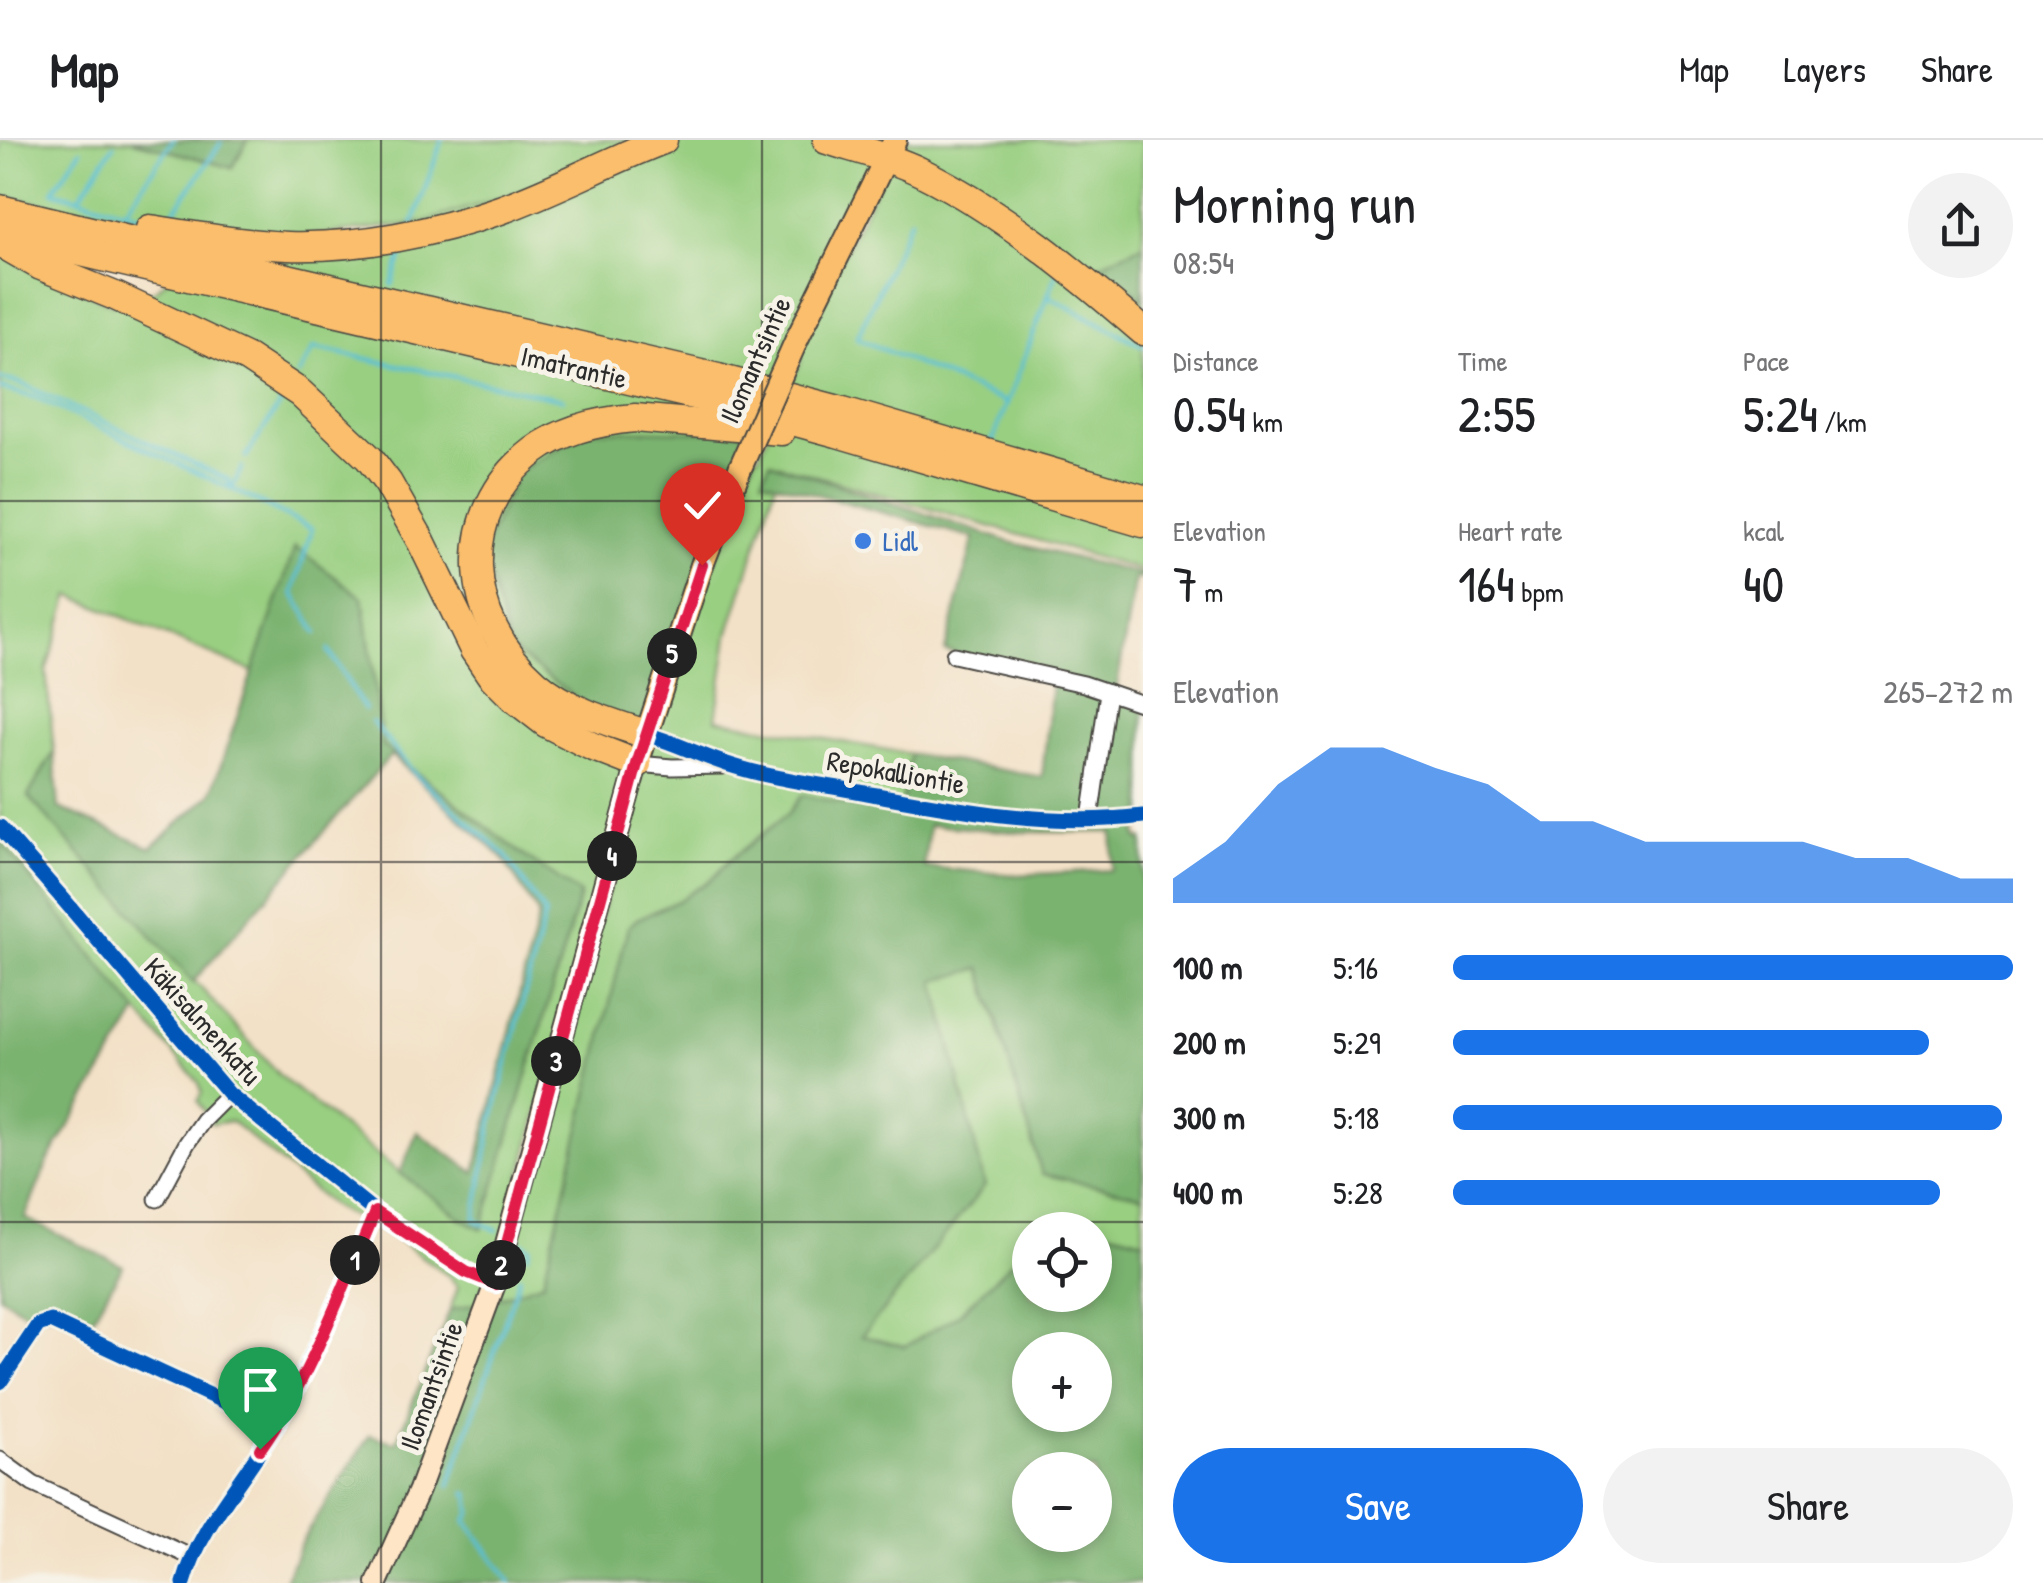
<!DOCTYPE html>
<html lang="en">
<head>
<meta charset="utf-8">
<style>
  body { margin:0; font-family:"Patrick Hand",sans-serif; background:#f2f2f2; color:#202124; height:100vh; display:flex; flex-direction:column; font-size:38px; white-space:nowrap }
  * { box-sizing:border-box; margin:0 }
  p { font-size:32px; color:#757577 }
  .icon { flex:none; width:55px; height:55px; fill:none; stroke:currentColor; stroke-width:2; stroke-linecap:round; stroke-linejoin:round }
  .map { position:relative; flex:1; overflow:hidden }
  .side { display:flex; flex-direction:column; background:#fff; width:900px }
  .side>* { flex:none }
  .controls { position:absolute; left:1012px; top:1072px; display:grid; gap:20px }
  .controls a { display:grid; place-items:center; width:100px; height:100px; border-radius:50%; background:#fff; box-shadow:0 5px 15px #0003; font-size:50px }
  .pin { position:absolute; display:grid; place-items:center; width:85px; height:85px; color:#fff; margin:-102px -42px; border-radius:50% 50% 50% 0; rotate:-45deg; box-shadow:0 0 10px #0007 }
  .pin .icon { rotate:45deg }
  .km { position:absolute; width:50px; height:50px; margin:-25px; border-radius:50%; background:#222; color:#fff; font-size:28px; line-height:50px; text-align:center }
  .round { display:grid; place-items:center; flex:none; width:105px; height:105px; border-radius:52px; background:#f2f2f2 }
  .summary { display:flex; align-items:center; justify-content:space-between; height:170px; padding:0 30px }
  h1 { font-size:55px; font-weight:600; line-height:75px }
  .stats { display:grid; grid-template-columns:repeat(3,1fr); gap:15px; height:170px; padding:10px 30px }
  .stats div { display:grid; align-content:center }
  .stats b { font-size:50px; font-weight:600 }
  .stats small { font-size:28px; font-weight:400 }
  .stats p { font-size:28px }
  .chart { height:280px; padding:20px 30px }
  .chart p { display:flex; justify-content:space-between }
  .chart svg { width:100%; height:180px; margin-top:10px; fill:#1a73e8; opacity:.7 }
  .primary-button { display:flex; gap:20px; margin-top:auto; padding:20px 30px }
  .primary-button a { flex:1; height:115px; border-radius:60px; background:#1a73e8; color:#fff; font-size:40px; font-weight:600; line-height:115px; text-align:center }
  .primary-button a+a { background:#f2f2f2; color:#202124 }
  ul { padding:0 30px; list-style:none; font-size:32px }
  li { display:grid; grid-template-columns:160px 120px 1fr; align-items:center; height:75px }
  li i { height:25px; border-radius:12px; background:#1a73e8 }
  header { display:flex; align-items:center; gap:60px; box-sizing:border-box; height:140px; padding:0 50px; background:#fff; border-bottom:2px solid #e0e0e0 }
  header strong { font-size:48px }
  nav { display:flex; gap:55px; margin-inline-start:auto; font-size:35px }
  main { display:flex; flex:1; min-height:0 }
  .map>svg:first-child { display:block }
  .green { fill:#99cf81; stroke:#627d56; stroke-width:2.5; fill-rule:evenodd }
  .forest { fill:#7ab26f; stroke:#526e4d; stroke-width:2.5; fill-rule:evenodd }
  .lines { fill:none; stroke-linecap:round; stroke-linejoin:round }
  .stream { stroke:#58c0d5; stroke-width:4 }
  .minor-casing { stroke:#494642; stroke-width:19 }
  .secondary-casing { stroke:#494642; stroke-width:24 }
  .primary-casing { stroke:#494642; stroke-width:26 }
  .motorway-casing { stroke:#494642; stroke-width:31 }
  .minor { stroke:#fff; stroke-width:15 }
  .secondary { stroke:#fde5c5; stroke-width:20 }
  .primary { stroke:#fabe6d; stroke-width:22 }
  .motorway { stroke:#fabe6d; stroke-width:28 }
  .primary-bridge-casing { stroke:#494642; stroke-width:26; stroke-linecap:butt }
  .primary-bridge { stroke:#fabe6d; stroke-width:22 }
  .cycleway-casing { stroke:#f7f3e8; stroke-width:21 }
  .cycleway { stroke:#0057b8; stroke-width:15 }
  .route-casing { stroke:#fff; stroke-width:20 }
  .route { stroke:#e11d48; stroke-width:12 }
  .grid { fill:none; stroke:#2b2b2b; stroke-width:2.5; stroke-opacity:0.55 }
  .shop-dot { fill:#3f7fe0; stroke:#f7f3e8; stroke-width:4 }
  .labels { text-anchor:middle; stroke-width:10; stroke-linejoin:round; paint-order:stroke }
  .street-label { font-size:28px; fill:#2b2b2b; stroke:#f7f3e8 }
  .shop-label { font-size:28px; fill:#366cbe; stroke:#f7f3e8; text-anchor:start }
</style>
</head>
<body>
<header>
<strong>Map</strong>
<nav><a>Map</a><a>Layers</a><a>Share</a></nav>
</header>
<main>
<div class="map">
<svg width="1143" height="1443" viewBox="0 0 1143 1443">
  <rect width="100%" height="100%" fill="#f7f3e8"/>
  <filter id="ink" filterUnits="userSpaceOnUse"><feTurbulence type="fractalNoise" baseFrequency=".01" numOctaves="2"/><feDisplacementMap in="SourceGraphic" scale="20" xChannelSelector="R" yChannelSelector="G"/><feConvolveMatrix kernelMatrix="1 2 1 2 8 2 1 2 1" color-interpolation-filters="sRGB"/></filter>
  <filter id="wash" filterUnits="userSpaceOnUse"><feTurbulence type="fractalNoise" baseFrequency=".0048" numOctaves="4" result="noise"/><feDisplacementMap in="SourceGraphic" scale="40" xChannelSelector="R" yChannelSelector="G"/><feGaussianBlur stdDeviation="2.25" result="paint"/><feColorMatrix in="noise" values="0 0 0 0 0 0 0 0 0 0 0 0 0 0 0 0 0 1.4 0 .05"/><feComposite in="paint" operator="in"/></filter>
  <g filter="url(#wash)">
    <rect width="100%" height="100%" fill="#f3e1c7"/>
    <!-- green -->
    <g class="green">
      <path d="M0,0H131L232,28L248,0H636L542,45L436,81L293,98L203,89L0,57Z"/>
      <path d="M685,0H806L875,19L640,595L487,1161L450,1170L458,1147L449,1136L387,1092L335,1068L231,981L212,984L198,961L202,952L199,943L138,872L0,700V114L112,164L156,150L204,107L334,110ZM295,407L363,458L383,606L520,713L580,755L482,1088L462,1079L400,1033L281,937L28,656L54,612L46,531L70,455L254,532Z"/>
      <path d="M847,0H1143V105L1099,125L1143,159V431L770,322L763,339L776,343L728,495L716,579L910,614L900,675L788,674L730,720L713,738L678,761L637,779L543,1143L492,1160L667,542L755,318L759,315L801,221L797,207L892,16Z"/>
      <path d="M981,827L1042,1034L1143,1056V1100L1056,1078L1044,1090H1030V1104L959,1175L905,1207L861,1196L984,1046L935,841Z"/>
    </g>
    <!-- forest -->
    <g class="forest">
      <path d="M131,0H248L232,28Z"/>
      <path d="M1143,105V159L1099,125Z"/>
      <path d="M590,290L746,292L642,588L602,577L510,509L482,412L518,331Z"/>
      <path d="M770,322L1010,402L1143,435V439L1135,438L1115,558L1143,567V678L1136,680L1138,699H1143V1056L1042,1034L981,828L935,841L985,1046L862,1196L905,1207L959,1174L1030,1104V1155H1095V1090H1044L1056,1078L1143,1100V1443H284L302,1400L370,1295L396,1303L450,1170L492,1160L543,1142L628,787L637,779L678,761L713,738L730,720L788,674L802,655L900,675L910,614L1042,637L1053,535L945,511L974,398L762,339ZM929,685L1015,692H1113L1112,730L1016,735L924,727ZM1030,1210H1095V1275H1030ZM1030,1330H1095V1395H1030Z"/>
      <path d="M295,407L363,458L383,606L520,713L580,754L482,1089L462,1079L400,1033L417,992L475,1033L539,775L502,717L391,615L193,842L28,656L54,612L59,668L151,708L211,654Z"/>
      <path d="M0,700L138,872L48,1021L25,1078L123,1126L89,1184C70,1177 53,1168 32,1176L0,1156Z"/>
    </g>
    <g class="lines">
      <!-- stream -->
      <g class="stream">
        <path d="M81,10L53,51L146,77"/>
        <path d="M79,58L114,5"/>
        <path d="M125,71L173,0"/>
        <path d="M911,78L857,198L1007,263"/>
        <path d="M168,80L221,3"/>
        <path d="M413,84L442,0"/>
        <path d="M392,145L405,107"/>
        <path d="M1050,157L1143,206"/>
        <path d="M298,235L314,208L563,259"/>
        <path d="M0,239L20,243L229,340L232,349"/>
        <path d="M0,248L37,258L232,349L312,389L293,453L317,493"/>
        <path d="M991,305L1057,132"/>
        <path d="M246,317L284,258"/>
        <path d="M232,349L242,327"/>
        <path d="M328,510L365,570"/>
        <path d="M372,582L415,634L505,715L545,774L492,982L475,1080L497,1090"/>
        <path d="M520,1102L530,1107L528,1115"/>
        <path d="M449,1346L520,1137"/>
        <path d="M466,1353L469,1354L471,1373L466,1381L511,1443"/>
      </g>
    </g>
  </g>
  <g filter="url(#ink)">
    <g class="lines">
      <defs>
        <g id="minor">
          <path d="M954,515L1084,544L1143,564"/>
          <path d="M646,594C676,603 703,617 733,626C774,639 818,644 861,652C954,669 1048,688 1143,676"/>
          <path d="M637,624L672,627L723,626"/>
          <path d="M1090,679L1108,552"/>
          <path d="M0,687L64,760L229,954L375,1072L466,1131L495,1144"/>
          <path d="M157,1059L187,1003L203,980L229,954"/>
          <path d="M0,1242L38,1185L50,1181L276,1286"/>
          <path d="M0,1320L33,1344L191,1417"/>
          <path d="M184,1443C201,1382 247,1338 277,1283C315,1215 345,1144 375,1072"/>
        </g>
        <path id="secondary" d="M377,1443L419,1350L495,1144L637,624"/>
        <g id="primary">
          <path d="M797,199L895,0"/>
          <path d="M637,624L702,425L741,326"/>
        </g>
        <g id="motorway">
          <path d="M827,0C859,10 893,18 923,33C1002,72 1077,134 1143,191"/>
          <path d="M0,69L253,130L718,238L843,271L1143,359"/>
          <path d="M150,89C196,96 241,104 288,106C358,108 434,93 500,70C556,50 608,21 663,0"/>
          <path d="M0,93L711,259L837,293L1143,383"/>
          <path d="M1,103L41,126L115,156L247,218L300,253L369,318L388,343L421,401L474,510L491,535L515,559L546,583L591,606L637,624"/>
          <path d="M646,594C608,582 567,570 536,543C464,481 454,372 534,311C563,289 600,281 635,278L781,291"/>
        </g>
      </defs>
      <!-- minor casing -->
      <use href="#minor" class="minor-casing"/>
      <!-- secondary casing -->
      <use href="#secondary" class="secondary-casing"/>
      <!-- primary casing -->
      <use href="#primary" class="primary-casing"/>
      <!-- motorway casing -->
      <use href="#motorway" class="motorway-casing"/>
      <!-- minor -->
      <use href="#minor" class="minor"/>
      <!-- secondary -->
      <use href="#secondary" class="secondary"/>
      <!-- primary -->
      <use href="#primary" class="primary"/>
      <!-- motorway -->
      <use href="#motorway" class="motorway"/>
      <defs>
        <path id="primary-bridge" d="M741,326L797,199"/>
      </defs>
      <!-- primary-bridge casing -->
      <use href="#primary-bridge" class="primary-bridge-casing"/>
      <!-- primary-bridge -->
      <use href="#primary-bridge" class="primary-bridge"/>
      <defs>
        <g id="cycleway">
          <path d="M646,594C676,603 703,617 733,626C774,639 818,644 861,652C954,669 1048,688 1143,676"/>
          <path d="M0,687L64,760L229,954L375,1072L466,1131L495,1144"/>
          <path d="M0,1242L38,1185L50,1181L276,1286"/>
          <path d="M184,1443C201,1382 247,1338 277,1283C315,1215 345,1144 375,1072"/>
        </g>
      </defs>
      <!-- cycleway casing -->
      <use href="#cycleway" class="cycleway-casing"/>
      <!-- cycleway -->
      <use href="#cycleway" class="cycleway"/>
    </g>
  </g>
  <g class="lines" filter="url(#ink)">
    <defs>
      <path id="route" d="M260,1309C310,1238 341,1152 375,1072L466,1132L496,1144L637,624L702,425"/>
    </defs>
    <!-- route casing -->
    <use href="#route" class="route-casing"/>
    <!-- route -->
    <use href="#route" class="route"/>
  </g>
  <!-- grid -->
  <path class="grid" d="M381,0V1443M762,0V1443M0,361H1143M0,722H1143M0,1082H1143"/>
  <!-- markers -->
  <circle class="shop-dot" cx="863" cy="401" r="10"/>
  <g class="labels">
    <!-- street labels -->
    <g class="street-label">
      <text transform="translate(755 220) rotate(-66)" y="10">Ilomantsintie</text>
      <text transform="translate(574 227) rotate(13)" y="10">Imatrantie</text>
      <text transform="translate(896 632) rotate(10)" y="10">Repokalliontie</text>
      <text transform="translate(203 881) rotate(48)" y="10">Käkisalmenkatu</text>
      <text transform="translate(431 1246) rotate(-70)" y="10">Ilomantsintie</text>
    </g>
    <!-- shop labels -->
    <g class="shop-label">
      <text x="883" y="411">Lidl</text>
    </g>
  </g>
</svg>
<div class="controls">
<a><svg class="icon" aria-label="locate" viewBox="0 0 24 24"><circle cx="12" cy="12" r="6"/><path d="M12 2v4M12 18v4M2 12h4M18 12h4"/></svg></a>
<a>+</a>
<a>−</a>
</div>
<div class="pin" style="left:260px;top:1309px;background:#1e9e55"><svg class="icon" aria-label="arrive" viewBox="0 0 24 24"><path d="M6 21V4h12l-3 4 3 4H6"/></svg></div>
<div class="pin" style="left:702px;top:425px;background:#d93025"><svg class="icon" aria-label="check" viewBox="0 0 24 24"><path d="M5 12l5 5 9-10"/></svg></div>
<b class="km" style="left:355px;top:1120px">1</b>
<b class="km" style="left:501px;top:1125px">2</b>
<b class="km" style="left:556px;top:921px">3</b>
<b class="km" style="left:612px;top:716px">4</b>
<b class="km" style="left:672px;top:513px">5</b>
</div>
<section class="side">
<div class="summary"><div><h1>Morning run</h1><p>08:54</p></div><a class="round"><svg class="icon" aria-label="share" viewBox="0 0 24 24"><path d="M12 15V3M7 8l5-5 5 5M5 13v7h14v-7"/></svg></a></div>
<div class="stats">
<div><p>Distance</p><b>0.54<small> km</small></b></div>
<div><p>Time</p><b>2:55</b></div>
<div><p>Pace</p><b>5:24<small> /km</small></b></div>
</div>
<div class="stats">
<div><p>Elevation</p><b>7<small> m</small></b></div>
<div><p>Heart rate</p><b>164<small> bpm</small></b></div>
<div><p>kcal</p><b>40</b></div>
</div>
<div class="chart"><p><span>Elevation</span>265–272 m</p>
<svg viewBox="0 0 160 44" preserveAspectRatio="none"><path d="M0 44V38L10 29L20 15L30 6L40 6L50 11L60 15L70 24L80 24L90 29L100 29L110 29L120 29L130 33L140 33L150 38L160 38V44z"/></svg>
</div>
<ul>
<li><b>100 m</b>5:16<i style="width:100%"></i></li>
<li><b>200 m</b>5:29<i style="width:85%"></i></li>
<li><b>300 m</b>5:18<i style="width:98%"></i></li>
<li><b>400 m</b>5:28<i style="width:87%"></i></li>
</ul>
<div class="primary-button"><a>Save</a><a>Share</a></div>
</section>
</main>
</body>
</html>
